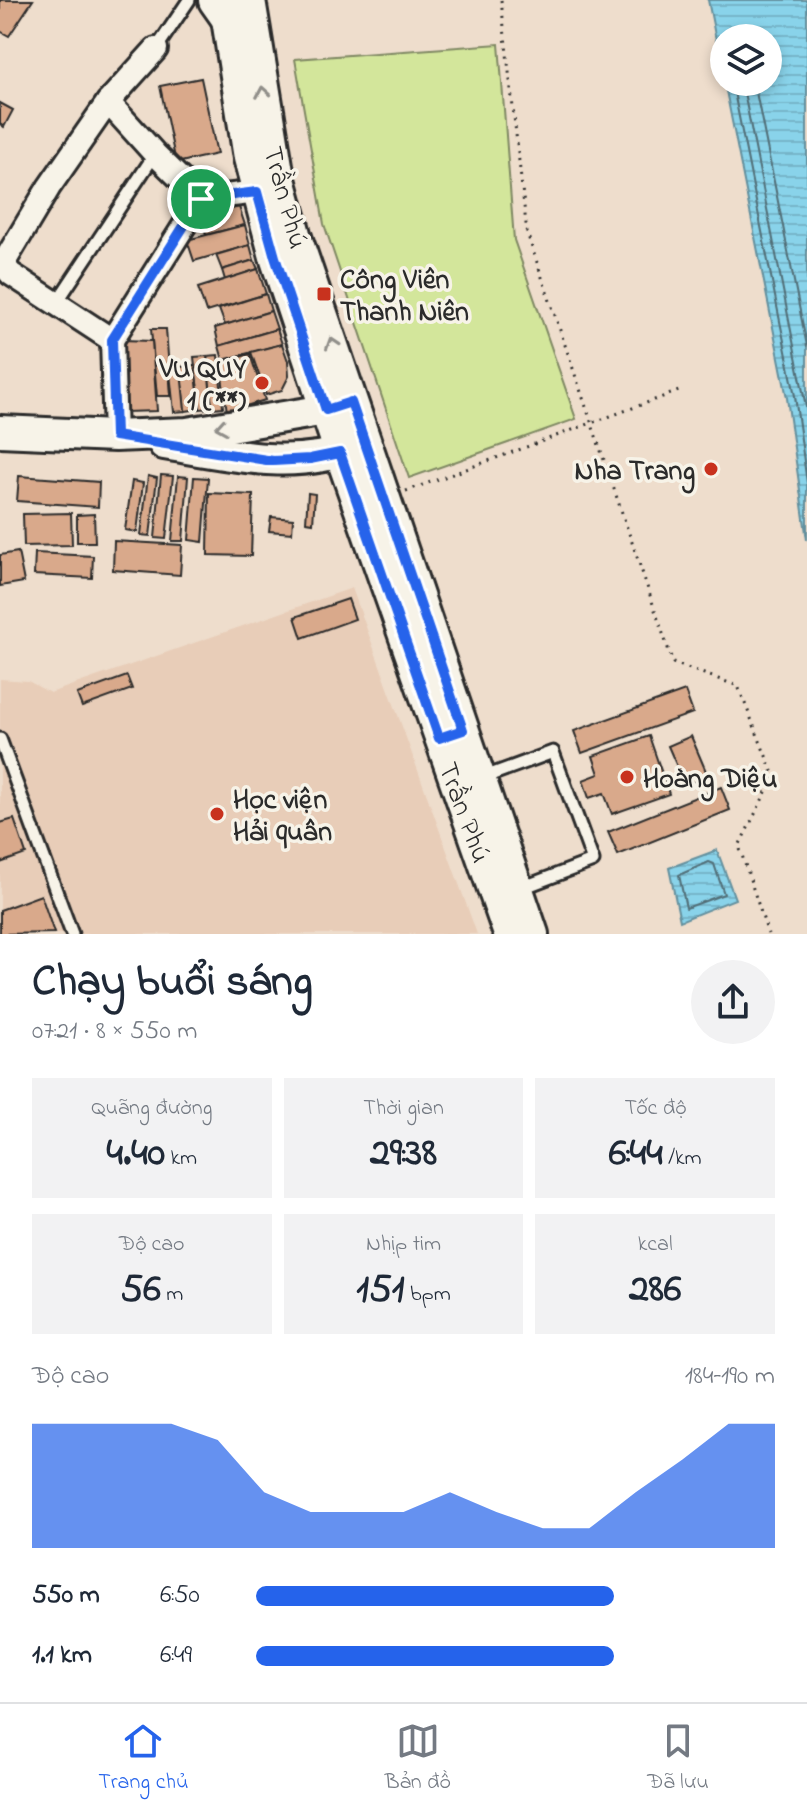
<!DOCTYPE html>
<html lang="vi">
<head>
<meta charset="utf-8">
<style>
  body { margin:0; font-family:"Indie Flower",sans-serif; background:#f2f2f3; color:#1f2937; height:100vh; display:flex; flex-direction:column; font-size:30px; white-space:nowrap }
  * { box-sizing:border-box; margin:0 }
  p { font-size:26px; color:#747a83 }
  .icon { flex:none; width:44px; height:44px; fill:none; stroke:currentColor; stroke-width:2; stroke-linecap:round; stroke-linejoin:round }
  .map { position:relative; height:934px; overflow:hidden }
  .details { display:flex; flex-direction:column; background:#fff; flex:1 }
  .details>* { flex:none }
  .controls { position:absolute; left:710px; top:24px; display:grid; gap:16px }
  .controls a { display:grid; place-items:center; width:72px; height:72px; border-radius:50%; background:#fff; box-shadow:0 4px 12px #0003; font-size:40px }
  .pin { position:absolute; display:grid; place-items:center; width:68px; height:68px; color:#fff; margin:-34px; border:4px solid #fff; border-radius:50%; box-shadow:0 2px 8px #0007 }
  .round { display:grid; place-items:center; flex:none; width:84px; height:84px; border-radius:42px; background:#f2f2f3 }
  .overview { display:flex; align-items:center; justify-content:space-between; height:136px; padding:0 32px }
  h1 { font-size:44px; font-weight:800; line-height:60px }
  .figures { display:grid; grid-template-columns:repeat(3,1fr); gap:12px; height:136px; padding:8px 32px }
  .figures div { display:grid; align-content:center; border-radius:0px; background:#f2f2f3; text-align:center }
  .figures b { font-size:40px; font-weight:800 }
  .figures small { font-size:22px; font-weight:400 }
  .figures p { font-size:22px }
  .chart { height:224px; padding:16px 32px }
  .chart p { display:flex; justify-content:space-between }
  .chart svg { width:100%; height:144px; margin-top:8px; fill:#2563eb; opacity:.7 }
  ul { padding:0 32px; list-style:none; font-size:26px }
  li { display:grid; grid-template-columns:128px 96px 1fr; align-items:center; height:60px }
  li i { height:20px; border-radius:10px; background:#2563eb }
  .tabs { display:flex; justify-content:space-around; align-items:center; height:112px; border-top:2px solid #e0e1e3; background:#fff; font-size:22px; color:#747a83 }
  .tabs a { display:grid; justify-items:center; gap:4px }
  .tabs .on { color:#2563eb }
  .map>svg:first-child { display:block }
  .built { fill:#e8cdb8 }
  .park { fill:#d3e69b; stroke:#7f8863; stroke-width:2 }
  .water { fill:url(#water-rules); stroke:#63909e; stroke-width:2; fill-rule:evenodd }
  .lines { fill:none; stroke-linecap:round; stroke-linejoin:round }
  .shore { stroke:#516e77; stroke-width:2 }
  .building { fill:#d9a98b; stroke:#2b2b2b; stroke-width:2 }
  .lane-casing { stroke:#2b2b2b; stroke-width:17 }
  .street-casing { stroke:#2b2b2b; stroke-width:28 }
  .secondary-casing { stroke:#2b2b2b; stroke-width:36 }
  .primary-casing { stroke:#2b2b2b; stroke-width:40 }
  .path { stroke:#2b2b2b; stroke-width:3; stroke-dasharray:2 6; stroke-linecap:butt }
  .lane { stroke:#f7f3e8; stroke-width:11 }
  .street { stroke:#f7f3e8; stroke-width:22 }
  .secondary { stroke:#f7f3e8; stroke-width:30 }
  .primary { stroke:#f7f3e8; stroke-width:34 }
  .oneway { stroke:#918f8a }
  .route-casing { stroke:#fff; stroke-width:16 }
  .route { stroke:#2563eb; stroke-width:10 }
  .poi-dot { fill:#c8321e; stroke:#f7f3e8; stroke-width:3 }
  .labels { text-anchor:middle; stroke-width:7; stroke-linejoin:round; paint-order:stroke }
  .street-label { font-size:28px; fill:#2b2b2b; stroke:#f7f3e8 }
  .poi-label { font-size:28px; font-weight:bold; fill:#2b2b2b; stroke:#f7f3e8; text-anchor:start }
</style>
</head>
<body>
<div class="map">
<svg width="807" height="934" viewBox="0 0 807 934">
  <defs>
    <pattern id="water-rules" width="6" height="5" patternUnits="userSpaceOnUse" patternTransform="scale(2)"><rect width="6" height="5" fill="#89d3ea"/><path d="M0 2.5h6" fill="none" stroke="#76b5c9"/></pattern>
  </defs>
  <rect width="100%" height="100%" fill="#edc"/>
  <filter id="ink" filterUnits="userSpaceOnUse"><feTurbulence type="fractalNoise" baseFrequency=".0125" numOctaves="2"/><feDisplacementMap in="SourceGraphic" scale="16" xChannelSelector="R" yChannelSelector="G"/><feConvolveMatrix kernelMatrix="1 2 1 2 8 2 1 2 1" color-interpolation-filters="sRGB"/></filter>
  <g filter="url(#ink)">
    <!-- built -->
    <path class="built" d="M352,588L477,934H0V679L28,681L50,693Z"/>
    <!-- park -->
    <path class="park" d="M499,44L514,240L576,419L409,478L324,224L295,59Z"/>
    <!-- water -->
    <g class="water">
      <path d="M708,0H807V540L787,398ZM768,38V82H724V38Z"/>
      <path d="M717,850L735,899L680,921L669,868Z"/>
    </g>
    <g class="lines">
      <!-- shore -->
      <g class="shore">
        <path d="M732,82L795,396L807,483"/>
        <path d="M742,82L807,412"/>
        <path d="M754,82L807,346"/>
        <path d="M709,862L714,864L724,894L686,908L679,875Z"/>
      </g>
    </g>
    <!-- building -->
    <g class="building">
      <path d="M0,0H33L9,36L0,31Z"/>
      <path d="M201,78L217,154L176,163L160,86Z"/>
      <path d="M0,103L13,110L4,127L0,124Z"/>
      <path d="M239,207L245,225L206,235L201,217Z"/>
      <path d="M245,225L250,245L194,261L187,240Z"/>
      <path d="M250,245L254,260L222,270L216,255Z"/>
      <path d="M254,260L258,269L225,280L222,270Z"/>
      <path d="M258,269L266,294L206,312L198,288Z"/>
      <path d="M266,294L271,311L225,325L219,309Z"/>
      <path d="M271,311L277,329L219,346L215,328Z"/>
      <path d="M151,329H166L171,396H157Z"/>
      <path d="M277,329L282,344L223,360L219,346Z"/>
      <path d="M122,340L152,341L157,411L125,412Z"/>
      <path d="M282,344L288,361L289,376L282,390L266,395L251,352Z"/>
      <path d="M250,354L265,400L227,412L220,363Z"/>
      <path d="M218,355L223,407L212,408L207,356Z"/>
      <path d="M207,356L212,408L200,409L194,357Z"/>
      <path d="M195,365L200,409L185,411L180,367Z"/>
      <path d="M181,371L185,411L174,412L170,373Z"/>
      <path d="M161,475L173,476L166,539L155,538Z"/>
      <path d="M19,476L99,482L98,507L17,501Z"/>
      <path d="M148,476L157,478L150,536L141,535Z"/>
      <path d="M178,476L188,477L183,541H172Z"/>
      <path d="M194,477L208,478L203,542L189,540Z"/>
      <path d="M132,481L143,483L137,532L125,530Z"/>
      <path d="M209,493L253,495L251,556L208,555Z"/>
      <path d="M308,493L315,494L313,523L306,522Z"/>
      <path d="M71,513L72,545L24,546L23,514Z"/>
      <path d="M94,514L95,542H77V515Z"/>
      <path d="M271,517L293,519L292,533L269,531Z"/>
      <path d="M114,541L182,545L180,575L113,570Z"/>
      <path d="M18,552L24,582L0,586V555Z"/>
      <path d="M35,553L93,556L92,578L34,575Z"/>
      <path d="M348,599L355,619L302,638L295,617Z"/>
      <path d="M127,676L132,689L82,707L77,694Z"/>
      <path d="M685,691L693,713L582,753L574,731Z"/>
      <path d="M649,736L669,794L612,814L604,793L589,798L583,780L599,774L593,756Z"/>
      <path d="M691,736L708,776L685,785L668,746Z"/>
      <path d="M721,787L730,810L618,855L608,832Z"/>
      <path d="M14,819L26,854L0,863V823Z"/>
      <path d="M41,895L54,933L0,934V910Z"/>
    </g>
    <g class="lines">
      <defs>
        <g id="lane">
          <path d="M156,49L189,0"/>
          <path d="M57,302L155,154"/>
          <path d="M0,739L72,934"/>
          <path d="M482,778L553,752L593,861L519,889"/>
        </g>
        <g id="street">
          <path d="M108,102L155,154L201,199L257,192"/>
          <path d="M112,340L201,199"/>
          <path d="M115,436L112,340L11,274L6,268V259L49,187L108,102L156,49"/>
        </g>
        <g id="secondary">
          <path d="M224,0L249,158L275,257L340,453L509,934"/>
          <path d="M250,0L278,172L295,234L533,934"/>
          <path d="M0,431L115,436L187,433L326,410L345,403"/>
          <path d="M164,444C230,455 292,471 357,447"/>
        </g>
        <path id="primary" d="M216,0L228,17"/>
      </defs>
      <!-- lane casing -->
      <use href="#lane" class="lane-casing"/>
      <!-- street casing -->
      <use href="#street" class="street-casing"/>
      <!-- secondary casing -->
      <use href="#secondary" class="secondary-casing"/>
      <!-- primary casing -->
      <use href="#primary" class="primary-casing"/>
      <!-- path -->
      <g class="path">
        <path d="M501,0L527,233L673,663L738,686L774,776L739,846L768,934"/>
        <path d="M406,491L679,391"/>
      </g>
      <!-- lane -->
      <use href="#lane" class="lane"/>
      <!-- street -->
      <use href="#street" class="street"/>
      <!-- secondary -->
      <use href="#secondary" class="secondary"/>
      <!-- primary -->
      <use href="#primary" class="primary"/>
    </g>
    <!-- one-way arrows -->
    <defs><path id="oneway-chevron" d="M-2-3.5L2.5 0L-2 3.5" fill="none" stroke-width="1.6" stroke-linecap="round" stroke-linejoin="round" transform="scale(2)"/></defs>
    <g class="oneway">
      <use href="#oneway-chevron" transform="translate(263 92) rotate(-100)"/>
      <use href="#oneway-chevron" transform="translate(332 343) rotate(-108)"/>
      <use href="#oneway-chevron" transform="translate(221 427) rotate(171)"/>
    </g>
  </g>
  <g class="lines" filter="url(#ink)">
    <defs>
      <path id="route" d="M257,192L275,257L326,410L351,402L463,730L439,738L340,453L310,459L273,461L115,436L112,340L201,199Z"/>
    </defs>
    <!-- route casing -->
    <use href="#route" class="route-casing"/>
    <!-- route -->
    <use href="#route" class="route"/>
  </g>
  <!-- markers -->
  <g class="poi-dot">
    <rect x="316" y="286" width="16" height="16" rx="4"/>
    <circle cx="262" cy="383" r="8"/>
    <circle cx="711" cy="469" r="8"/>
    <circle cx="627" cy="777" r="8"/>
    <circle cx="217" cy="814" r="8"/>
  </g>
  <g class="labels">
    <!-- street labels -->
    <g class="street-label">
      <text transform="translate(287 197) rotate(75)" y="10">Trần Phú</text>
      <text transform="translate(466 812) rotate(70)" y="10">Trần Phú</text>
    </g>
    <!-- poi labels -->
    <g class="poi-label">
      <text x="340" y="288">Công Viên<tspan x="340" dy="32">Thanh Niên</tspan></text>
      <text x="246" y="377" text-anchor="end">VU QUY<tspan x="246" dy="32">1 (**)</tspan></text>
      <text x="695" y="479" text-anchor="end">Nha Trang</text>
      <text x="643" y="787">Hoàng Diệu</text>
      <text x="233" y="808">Học viện<tspan x="233" dy="32">Hải quân</tspan></text>
    </g>
  </g>
</svg>
<div class="controls">
<a><svg class="icon" aria-label="layers" viewBox="0 0 24 24"><path d="M12 4l9 5-9 5-9-5zM3 14l9 5 9-5"/></svg></a>
</div>
<div class="pin" style="left:201px;top:199px;background:#1e9e55"><svg class="icon" aria-label="arrive" viewBox="0 0 24 24"><path d="M6 21V4h12l-3 4 3 4H6"/></svg></div>
</div>
<section class="details">
<div class="overview"><div><h1>Chạy buổi sáng</h1><p>07:21 · 8 × 550 m</p></div><a class="round"><svg class="icon" aria-label="share" viewBox="0 0 24 24"><path d="M12 15V3M7 8l5-5 5 5M5 13v7h14v-7"/></svg></a></div>
<div class="figures">
<div><p>Quãng đường</p><b>4.40<small> km</small></b></div>
<div><p>Thời gian</p><b>29:38</b></div>
<div><p>Tốc độ</p><b>6:44<small> /km</small></b></div>
</div>
<div class="figures">
<div><p>Độ cao</p><b>56<small> m</small></b></div>
<div><p>Nhịp tim</p><b>151<small> bpm</small></b></div>
<div><p>kcal</p><b>286</b></div>
</div>
<div class="chart"><p><span>Độ cao</span>184–190 m</p>
<svg viewBox="0 0 160 44" preserveAspectRatio="none"><path d="M0 44V6L10 6L20 6L30 6L40 11L50 27L60 33L70 33L80 33L90 27L100 33L110 38L120 38L130 27L140 17L150 6L160 6V44z"/></svg>
</div>
<ul>
<li><b>550 m</b>6:50<i style="width:69%"></i></li>
<li><b>1.1 km</b>6:49<i style="width:69%"></i></li>
</ul>
</section>
<nav class="tabs">
<a class="on"><svg class="icon" aria-label="home" viewBox="0 0 24 24"><path d="M3 11l9-7 9 7M6 9v11h12V9"/></svg>Trang chủ</a>
<a><svg class="icon" aria-label="map" viewBox="0 0 24 24"><path d="M3 6l6-2 6 2 6-2v14l-6 2-6-2-6 2zM9 4v14M15 6v14"/></svg>Bản đồ</a>
<a><svg class="icon" aria-label="saved" viewBox="0 0 24 24"><path d="M7 4h10v16l-5-4-5 4z"/></svg>Đã lưu</a>
</nav>
</body>
</html>
